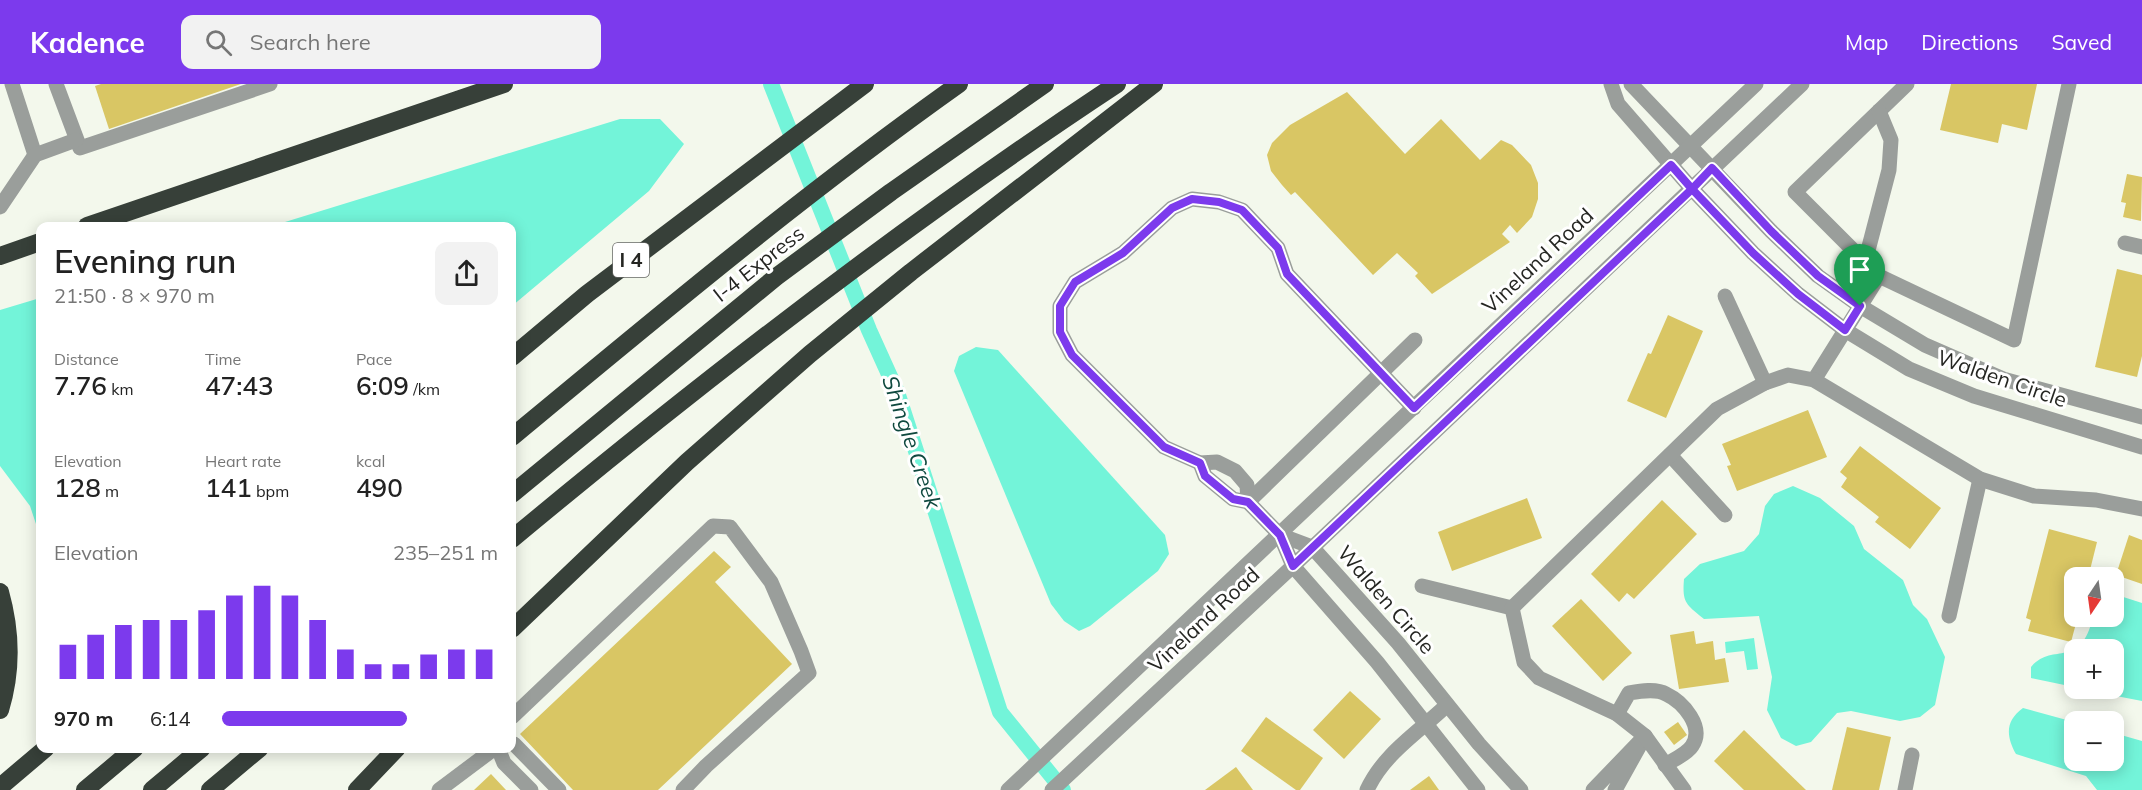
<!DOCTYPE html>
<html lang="en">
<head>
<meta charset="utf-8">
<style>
  body { margin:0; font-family:Mulish,sans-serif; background:#f2f2f2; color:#222; height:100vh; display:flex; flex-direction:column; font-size:22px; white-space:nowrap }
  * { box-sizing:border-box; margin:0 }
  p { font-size:20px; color:#767676 }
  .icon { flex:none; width:33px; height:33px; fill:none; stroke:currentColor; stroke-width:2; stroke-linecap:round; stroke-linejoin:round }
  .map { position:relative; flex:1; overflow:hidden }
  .details { position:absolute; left:36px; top:138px; width:480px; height:531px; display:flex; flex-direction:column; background:#fff; border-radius:12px; box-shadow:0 3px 15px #0003 }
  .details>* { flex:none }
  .needle { width:39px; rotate:193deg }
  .fabs { position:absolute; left:2064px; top:483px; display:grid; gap:12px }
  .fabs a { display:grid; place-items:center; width:60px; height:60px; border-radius:12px; background:#fff; box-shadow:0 3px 15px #0003; font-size:30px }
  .pin { position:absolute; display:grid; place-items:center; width:51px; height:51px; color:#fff; margin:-62px -26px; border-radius:50% 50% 50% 0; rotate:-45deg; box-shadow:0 0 6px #0007 }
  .pin .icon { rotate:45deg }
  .round { display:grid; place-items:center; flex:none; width:63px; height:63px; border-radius:12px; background:#f2f2f2 }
  .head { display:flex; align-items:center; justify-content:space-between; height:102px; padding:0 18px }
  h1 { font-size:33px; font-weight:600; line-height:45px }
  .stats { display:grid; grid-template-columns:repeat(3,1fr); gap:9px; height:102px; padding:6px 18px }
  .stats div { display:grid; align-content:center }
  .stats b { font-size:26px; font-weight:600 }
  .stats small { font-size:16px; font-weight:400 }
  .stats p { font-size:16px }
  .chart { height:168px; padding:12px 18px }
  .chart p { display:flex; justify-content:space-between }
  .chart svg { width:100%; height:108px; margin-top:6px; stroke:#7c3aed; stroke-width:6 }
  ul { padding:0 18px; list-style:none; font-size:20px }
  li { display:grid; grid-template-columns:96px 72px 1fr; align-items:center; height:45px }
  li i { height:15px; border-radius:8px; background:#7c3aed }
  header { display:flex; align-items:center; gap:36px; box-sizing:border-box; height:84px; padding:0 30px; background:#7c3aed; color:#fff }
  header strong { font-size:28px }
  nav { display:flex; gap:33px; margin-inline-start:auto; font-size:21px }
  .search { width:420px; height:54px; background:#f2f2f2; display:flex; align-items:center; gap:15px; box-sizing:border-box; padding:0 21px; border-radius:12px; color:#767676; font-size:22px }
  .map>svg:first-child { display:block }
  .water { fill:#73f4d9 }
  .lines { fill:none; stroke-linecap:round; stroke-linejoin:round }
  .canal { stroke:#73f4d9; stroke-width:16 }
  .building { fill:#d9c664 }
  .minor { stroke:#9a9e9b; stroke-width:15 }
  .highway { stroke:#374039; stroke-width:18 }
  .route-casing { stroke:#fff; stroke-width:12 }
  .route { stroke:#7c3aed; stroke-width:8 }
  .labels { text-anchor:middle; stroke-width:6; stroke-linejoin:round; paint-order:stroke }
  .shield { fill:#fff; stroke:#666764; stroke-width:1.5 }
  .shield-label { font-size:20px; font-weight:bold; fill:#252622 }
  .street-label { font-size:21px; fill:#252622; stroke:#fff }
  .water-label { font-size:22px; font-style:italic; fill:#0f493f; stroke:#fff }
</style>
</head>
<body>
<header>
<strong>Kadence</strong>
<div class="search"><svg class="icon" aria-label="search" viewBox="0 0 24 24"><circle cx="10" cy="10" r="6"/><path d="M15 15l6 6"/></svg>Search here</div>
<nav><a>Map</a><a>Directions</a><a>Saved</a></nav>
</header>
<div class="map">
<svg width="2142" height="706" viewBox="0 0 2142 706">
  <rect width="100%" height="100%" fill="#f3f8ec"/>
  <!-- water -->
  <g class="water">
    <path d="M620,35H660L684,60L649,107L512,222V142H272Z"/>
    <path d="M40,214V452L30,422L0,382V226Z"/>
    <path d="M976,263L998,266L1165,451L1169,470L1158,487L1090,542L1079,547L1064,537L1051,520L954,287L959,272Z"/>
    <path d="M1793,402L1820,414L1854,442L1864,465L1903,496L1913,521L1927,535L1945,573L1935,621L1920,633L1900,637L1851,627L1837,629L1811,658L1796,662L1781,654L1767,626L1772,593L1759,532L1704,535C1686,520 1682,519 1684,495L1700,480L1744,467L1759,450L1765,422L1774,410Z"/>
    <path d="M2114,510L2142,519V617L2080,605L2114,604V566H2074V603L2031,594V583C2053,557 2080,587 2093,533L2114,532Z"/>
    <path d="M1754,554L1758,585L1747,586L1744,567L1726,569L1725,558Z"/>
    <path d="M2023,624L2074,638V676H2114V649L2142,657V706H2097L2086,692L2016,670C2006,652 2005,637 2023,624Z"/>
  </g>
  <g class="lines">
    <!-- canal -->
    <path class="canal" d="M771,0L869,246L897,308L1000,628L1063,706"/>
  </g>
  <!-- building -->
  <g class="building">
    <path d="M101,0H241L109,45L95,2Z"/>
    <path d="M1951,0H2037L2027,46L2002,40L1998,59L1940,46Z"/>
    <path d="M1347,8L1405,70L1441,35L1480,76L1501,56L1512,61L1531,81L1538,99V115L1532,133L1517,149L1510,141L1502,150L1510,158L1432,210L1415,192L1418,189L1397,169L1373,191L1295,108L1291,111L1282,101L1271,87L1267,71L1272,59L1290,41Z"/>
    <path d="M2127,90L2142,93L2141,137L2123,133L2126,119L2121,118Z"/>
    <path d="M2117,185L2142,191V272L2137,293L2095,283Z"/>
    <path d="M1668,231L1703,247L1666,334L1627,317L1648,269L1651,270Z"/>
    <path d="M1808,326L1827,373L1737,407L1727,382L1731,381L1722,360Z"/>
    <path d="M1860,362L1941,424L1910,465L1875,438L1879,433L1841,403L1847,394L1840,388Z"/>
    <path d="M1527,414L1542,454L1452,487L1438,448Z"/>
    <path d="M1662,416L1697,450L1634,515L1627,509L1619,518L1591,490Z"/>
    <path d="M2049,445L2097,458L2088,494H2074V532H2078L2071,558L2028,547L2031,536L2026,534Z"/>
    <path d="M2129,451L2142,456V500L2116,491Z"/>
    <path d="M714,467L731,483L715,498L792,580L658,706H573L520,650Z"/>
    <path d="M1581,515L1632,569L1603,597L1552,542Z"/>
    <path d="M1694,547L1696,560L1713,557L1715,576L1725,574L1729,598L1679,605L1670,551Z"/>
    <path d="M1350,607L1381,635L1344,675L1313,646Z"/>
    <path d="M1266,633L1323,674L1300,706H1296L1241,667Z"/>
    <path d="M1678,638L1687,651L1674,661L1664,648Z"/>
    <path d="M1847,643L1891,653L1879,706H1832Z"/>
    <path d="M1744,646L1806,706H1744L1714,677Z"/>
    <path d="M1236,683L1253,706H1205Z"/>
    <path d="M491,690L506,706H474Z"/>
    <path d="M1429,692L1439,706H1410Z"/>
  </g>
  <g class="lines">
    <!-- minor -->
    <g class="minor">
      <path d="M12,0L35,71"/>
      <path d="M56,0L80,64L270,0"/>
      <path d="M1611,0L1618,20L1692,105L1753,169L1798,210L1845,246L1909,285L1974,312L2142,363"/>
      <path d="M1631,0L1771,147L1818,192L1860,222L1925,261L2003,295L2142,333"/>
      <path d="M1907,0L1795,108L1879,192L2014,256L2069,0"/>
      <path d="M0,123L35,71L76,56"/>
      <path d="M2125,159L2142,163"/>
      <path d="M1865,178L1889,86L1891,56L1879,27"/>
      <path d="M1725,212L1765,299"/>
      <path d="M1814,296L1879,192"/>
      <path d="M1670,371L1725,431"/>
      <path d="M1200,379L1205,392L1233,415L1248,418L1280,451L1293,482L1377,578L1478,706"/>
      <path d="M1248,418L1247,401L1235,387L1217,378L1200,379L1164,363L1072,271L1060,248V222L1075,198L1123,169L1172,124L1192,115L1219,118L1242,126L1278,164L1287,190L1414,324"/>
      <path d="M1248,418L1415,256"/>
      <path d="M1280,451L1312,463L1398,559L1479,660L1521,706"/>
      <path d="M1422,502L1512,524"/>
      <path d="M1949,532L1980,395"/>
      <path d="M1617,630L1629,609C1640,607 1656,604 1666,610C1683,618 1705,643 1692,662C1687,670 1673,676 1665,681"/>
      <path d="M512,633L713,442L730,443L771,498L801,567L809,589L706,682L683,706"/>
      <path d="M512,660H514L559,706"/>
      <path d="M498,664L504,679L531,706"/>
      <path d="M439,706L495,664"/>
      <path d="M1008,706L1756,0"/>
      <path d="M1052,706L1293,482L1802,0"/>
      <path d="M1367,706C1384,669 1419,648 1447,621"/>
      <path d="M1593,706L1645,652L1615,706"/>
      <path d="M1684,706L1645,652L1617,630L1539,594L1524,578L1512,524L1717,325L1765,299L1788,291L1814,296L1980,395L2034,412L2096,416L2142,425"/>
      <path d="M1905,706L1912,671"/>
    </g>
    <!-- highway -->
    <g class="highway">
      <path d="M87,142L504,0"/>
      <path d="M0,172L40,158"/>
      <path d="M512,273L587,210L865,0"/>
      <path d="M512,353C658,232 804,110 959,0"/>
      <path d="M512,410L776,193L891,108L1045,0"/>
      <path d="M512,455C706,294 906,139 1117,0"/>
      <path d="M0,508C11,547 12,587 0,626"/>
      <path d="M512,545L687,378L810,270L911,188L1154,0"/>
      <path d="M0,703L46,664"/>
      <path d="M85,706L135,664"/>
      <path d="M152,706L202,664"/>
      <path d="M210,706L260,664"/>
      <path d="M357,706L397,664"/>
    </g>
  </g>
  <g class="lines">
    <defs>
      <path id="route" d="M1860,222L1818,192L1771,147L1712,84L1692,105L1671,81L1414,324L1287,190L1278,164L1242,126L1219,118L1192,115L1172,124L1123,169L1075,198L1060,222V248L1072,271L1164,363L1200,379L1205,392L1233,415L1248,418L1280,451L1293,482L1692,105L1753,169L1798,210L1845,246L1860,222"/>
    </defs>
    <!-- route casing -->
    <use href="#route" class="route-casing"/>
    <!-- route -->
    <use href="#route" class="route"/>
  </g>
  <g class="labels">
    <!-- shield labels -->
    <rect class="shield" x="613" y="159" width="36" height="34" rx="4.5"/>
    <g class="shield-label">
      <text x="631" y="183">I 4</text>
    </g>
    <!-- street labels -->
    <g class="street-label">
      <text transform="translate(1538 177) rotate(-43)" y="7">Vineland Road</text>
      <text transform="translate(759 180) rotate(-38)" y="7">I-4 Express</text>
      <text transform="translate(2002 295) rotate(19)" y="7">Walden Circle</text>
      <text transform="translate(1386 516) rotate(49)" y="7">Walden Circle</text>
      <text transform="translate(1204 536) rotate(-43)" y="7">Vineland Road</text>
    </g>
    <!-- water labels -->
    <g class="water-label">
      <text transform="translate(912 358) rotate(71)" y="8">Shingle Creek</text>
    </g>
  </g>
</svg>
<div class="fabs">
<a><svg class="needle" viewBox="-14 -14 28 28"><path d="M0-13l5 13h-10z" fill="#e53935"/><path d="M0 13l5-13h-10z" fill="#767676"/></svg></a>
<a>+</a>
<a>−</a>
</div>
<div class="pin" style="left:1860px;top:222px;background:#1e9e55"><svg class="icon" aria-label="arrive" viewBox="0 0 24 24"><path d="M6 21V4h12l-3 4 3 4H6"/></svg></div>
<section class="details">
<div class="head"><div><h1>Evening run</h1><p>21:50 · 8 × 970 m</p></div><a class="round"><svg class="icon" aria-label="share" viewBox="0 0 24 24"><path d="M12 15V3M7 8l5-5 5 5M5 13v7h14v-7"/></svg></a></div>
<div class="stats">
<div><p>Distance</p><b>7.76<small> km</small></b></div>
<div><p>Time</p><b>47:43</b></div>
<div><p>Pace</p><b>6:09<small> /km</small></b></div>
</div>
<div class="stats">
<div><p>Elevation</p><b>128<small> m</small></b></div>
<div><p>Heart rate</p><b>141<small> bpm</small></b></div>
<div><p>kcal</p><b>490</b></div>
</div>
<div class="chart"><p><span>Elevation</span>235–251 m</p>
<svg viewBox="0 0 160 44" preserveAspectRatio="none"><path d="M5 44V30M15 44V26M25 44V22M35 44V20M45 44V20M55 44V16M65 44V10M75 44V6M85 44V10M95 44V20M105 44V32M115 44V38M125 44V38M135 44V34M145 44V32M155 44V32"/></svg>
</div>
<ul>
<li><b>970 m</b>6:14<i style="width:67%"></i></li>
</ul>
</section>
</div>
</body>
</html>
